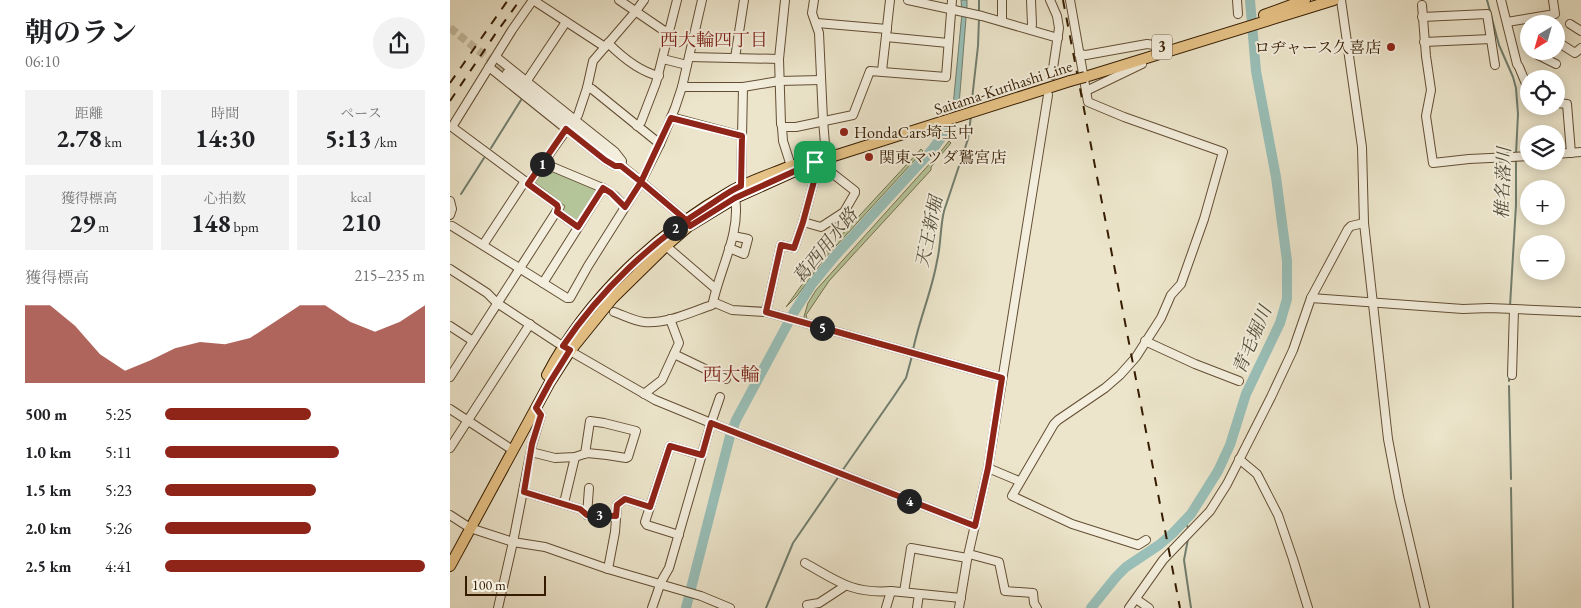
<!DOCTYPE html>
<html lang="ja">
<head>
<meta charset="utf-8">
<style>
  body { margin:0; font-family:"EB Garamond","Noto Serif JP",serif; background:#f2f2f2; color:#202124; height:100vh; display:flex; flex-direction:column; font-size:19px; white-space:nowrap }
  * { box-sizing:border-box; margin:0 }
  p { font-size:16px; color:#757577 }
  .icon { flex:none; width:28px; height:28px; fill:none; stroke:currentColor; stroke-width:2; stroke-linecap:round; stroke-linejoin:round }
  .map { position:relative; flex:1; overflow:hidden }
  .drawer { display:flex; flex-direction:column; background:#fff; width:450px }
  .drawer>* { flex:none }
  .needle { width:32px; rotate:217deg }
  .buttons { position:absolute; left:1070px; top:15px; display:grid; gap:10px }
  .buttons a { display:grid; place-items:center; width:45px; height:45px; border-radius:50%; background:#fff; box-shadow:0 2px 12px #0003; font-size:25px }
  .scale { position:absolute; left:15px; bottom:12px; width:81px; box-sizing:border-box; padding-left:5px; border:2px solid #351c00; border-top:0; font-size:14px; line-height:18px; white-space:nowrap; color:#351c00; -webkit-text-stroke:4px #f3eedd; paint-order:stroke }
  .pin { position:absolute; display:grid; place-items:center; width:42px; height:42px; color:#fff; margin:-21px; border-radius:10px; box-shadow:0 2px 8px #0006 }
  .km { position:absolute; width:25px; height:25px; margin:-12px; border-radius:50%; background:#222; color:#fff; font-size:14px; line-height:25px; text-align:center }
  .round { display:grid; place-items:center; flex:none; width:52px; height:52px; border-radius:26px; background:#f2f2f2 }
  .headline { display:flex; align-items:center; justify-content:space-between; height:85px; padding:0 25px }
  h1 { font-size:28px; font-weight:700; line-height:38px }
  .figures { display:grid; grid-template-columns:repeat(3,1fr); gap:8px; height:85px; padding:5px 25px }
  .figures div { display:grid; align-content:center; border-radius:0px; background:#f2f2f2; text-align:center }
  .figures b { font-size:25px; font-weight:700 }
  .figures small { font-size:14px; font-weight:400 }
  .figures p { font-size:14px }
  .chart { height:140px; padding:10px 25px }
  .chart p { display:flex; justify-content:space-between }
  .chart svg { width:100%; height:90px; margin-top:5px; fill:#8f2418; opacity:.7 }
  ul { padding:0 25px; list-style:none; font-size:16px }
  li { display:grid; grid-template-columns:80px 60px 1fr; align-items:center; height:38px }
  li i { height:12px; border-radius:6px; background:#8f2418 }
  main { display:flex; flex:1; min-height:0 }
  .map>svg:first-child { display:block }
  .green { fill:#b5c59a; stroke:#75704d }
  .water { fill:#99bfb8; stroke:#717e6e }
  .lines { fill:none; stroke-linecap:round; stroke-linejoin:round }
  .stream { stroke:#717e6e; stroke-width:2 }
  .river { stroke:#99bfb8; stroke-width:10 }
  .minor-tunnel { stroke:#c7bda2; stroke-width:8; stroke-dasharray:8 4; stroke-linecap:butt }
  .minor-casing { stroke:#634e33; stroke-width:10 }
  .major-casing { stroke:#351c00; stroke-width:12 }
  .minor { stroke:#f3eedd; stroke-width:8 }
  .major { stroke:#e6c286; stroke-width:10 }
  .rail { stroke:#351c00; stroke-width:2; stroke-dasharray:9 9; stroke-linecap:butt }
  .major-bridge-casing { stroke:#351c00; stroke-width:12; stroke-linecap:butt }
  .major-bridge { stroke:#e6c286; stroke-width:10 }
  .route-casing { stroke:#fff; stroke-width:10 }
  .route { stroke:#8f2418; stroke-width:6 }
  .poi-dot { fill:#8f2418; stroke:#f3eedd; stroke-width:2 }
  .labels { text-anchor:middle; stroke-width:4; stroke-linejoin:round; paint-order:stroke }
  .shield { fill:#f3eedd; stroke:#6e5b42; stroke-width:1 }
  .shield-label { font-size:15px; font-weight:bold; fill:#351c00 }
  .poi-label { font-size:16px; fill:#351c00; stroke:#f3eedd; text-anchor:start }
  .street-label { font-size:16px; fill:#351c00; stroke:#f3eedd }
  .neighbourhood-label { font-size:18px; fill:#7a1f14; stroke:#f3eedd }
  .water-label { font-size:18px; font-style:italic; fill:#534d37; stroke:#f3eedd }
  .quarter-label { font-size:19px; fill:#7a1f14; stroke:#f3eedd }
</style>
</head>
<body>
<main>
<section class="drawer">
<div class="headline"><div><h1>朝のラン</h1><p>06:10</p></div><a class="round"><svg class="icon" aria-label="share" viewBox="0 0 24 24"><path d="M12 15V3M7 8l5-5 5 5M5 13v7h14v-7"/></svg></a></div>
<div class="figures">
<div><p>距離</p><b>2.78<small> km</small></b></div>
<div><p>時間</p><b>14:30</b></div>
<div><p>ペース</p><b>5:13<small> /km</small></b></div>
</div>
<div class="figures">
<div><p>獲得標高</p><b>29<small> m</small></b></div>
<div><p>心拍数</p><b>148<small> bpm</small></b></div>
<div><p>kcal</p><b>210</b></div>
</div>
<div class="chart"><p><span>獲得標高</span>215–235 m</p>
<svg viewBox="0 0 160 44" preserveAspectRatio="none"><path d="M0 44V6L10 6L20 16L30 30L40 38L50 33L60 27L70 24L80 25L90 22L100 14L110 6L120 6L130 14L140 19L150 14L160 6V44z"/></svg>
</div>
<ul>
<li><b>500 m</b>5:25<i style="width:56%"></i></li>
<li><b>1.0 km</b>5:11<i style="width:67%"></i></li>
<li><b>1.5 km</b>5:23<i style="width:58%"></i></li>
<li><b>2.0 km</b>5:26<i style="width:56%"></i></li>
<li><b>2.5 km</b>4:41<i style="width:100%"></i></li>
</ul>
</section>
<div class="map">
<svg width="1131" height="608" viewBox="0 0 1131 608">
  <rect width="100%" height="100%" fill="#ece5cb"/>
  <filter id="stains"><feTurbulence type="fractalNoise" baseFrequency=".004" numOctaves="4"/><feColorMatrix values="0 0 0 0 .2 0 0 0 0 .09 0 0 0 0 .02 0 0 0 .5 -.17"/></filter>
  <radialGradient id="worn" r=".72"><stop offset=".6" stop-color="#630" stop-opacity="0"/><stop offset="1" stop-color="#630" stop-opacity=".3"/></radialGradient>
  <!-- green -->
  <g class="green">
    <path d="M499,141L501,143L481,167V170L379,281L356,315L357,319L438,342L437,344L353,320L358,303L366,290L492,150Z"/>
    <path d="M471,149L473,151L375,258L347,296L336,307L373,255Z"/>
    <path d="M96,167L148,190L129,221L126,222L112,213L115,206L85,184L84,183Z"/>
  </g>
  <!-- water -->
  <path class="water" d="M511,0H517V6L509,105L502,124L491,144L487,139L497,123L503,106L512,13Z"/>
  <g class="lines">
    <!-- stream -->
    <g class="stream">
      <path d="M1037,0L1049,45L1063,77L1066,88L1068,114L1066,154"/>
      <path d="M529,14V0"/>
      <path d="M521,108L528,46L529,18"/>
      <path d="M41,148L71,100"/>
      <path d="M11,194L34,158"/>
      <path d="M1060,306L1066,205V159"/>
      <path d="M1060,329V311"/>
      <path d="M463,350C469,320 482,291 487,261C491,245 490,228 494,211L518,139L521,116"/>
      <path d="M1059,381V379"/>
      <path d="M1059,386L1061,479"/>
      <path d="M392,471L444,396L456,378L462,356"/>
      <path d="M1061,488L1063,608"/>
      <path d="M736,520L738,529"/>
      <path d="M738,539L734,560L741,608"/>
      <path d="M316,608L343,543L389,476"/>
    </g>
    <!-- river -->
    <g class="river">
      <path d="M236,608L280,436L286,420L344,312L362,284L384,257L482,150L496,131"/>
      <path d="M641,608L666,577L676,567L709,545L722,534L741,514L768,471L780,445L796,394L830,323L837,299V261L826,177L806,71L800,0"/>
    </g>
    <!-- minor-tunnel -->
    <path class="minor-tunnel" d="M0,28L57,73"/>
    <defs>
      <g id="minor">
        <path d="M83,0L155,47"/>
        <path d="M169,0L213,30L218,32"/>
        <path d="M335,0L329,59L331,124L332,127H346L403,115L420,71L496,77L502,0"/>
        <path d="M364,0L362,13L369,33L373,120L375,144L378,152"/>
        <path d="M458,0L532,16L608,38"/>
        <path d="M600,0L607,16L609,28L602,75"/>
        <path d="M620,0L638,102L674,117L773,152L754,219L731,284L721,295L711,318L686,357L670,375L655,388L608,420L604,424L562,496L622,524L688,545L696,540"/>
        <path d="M787,0L788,14"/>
        <path d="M891,0L912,147L914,223L938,439L949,497L975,608"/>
        <path d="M1051,0L1067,64L1069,67L1079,91"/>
        <path d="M972,5L976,56L981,90L976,116L983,163L1019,159L1079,156"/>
        <path d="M972,17L1037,14L1045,65"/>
        <path d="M552,21V0"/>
        <path d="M1057,22L1105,14L1103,0"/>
        <path d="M367,23L437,29"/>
        <path d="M1120,24L1131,31"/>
        <path d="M581,30L582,24L581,0"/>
        <path d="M436,37L498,43"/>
        <path d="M1106,41L1125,53L1131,48"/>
        <path d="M974,42L1041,39"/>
        <path d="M158,43C171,56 191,72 209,76"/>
        <path d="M629,54L636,55L697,44L704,45L709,48"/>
        <path d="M1088,55L1106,64"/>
        <path d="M239,57L329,59"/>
        <path d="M285,58L294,0"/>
        <path d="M213,59L237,65"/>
        <path d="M39,67L155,160L165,166H171L172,161L165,152L46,57"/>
        <path d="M432,71L440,0"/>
        <path d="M57,73L184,176L236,220L238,225"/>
        <path d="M76,82L116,22"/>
        <path d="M232,87H293L329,81L371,80"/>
        <path d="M137,88L142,89L210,144"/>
        <path d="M636,91L692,64"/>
        <path d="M1106,103L1117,104L1121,153"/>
        <path d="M221,117L292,136"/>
        <path d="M124,121L128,115L137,88L143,61L186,11L194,0"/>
        <path d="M187,126L191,122L206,83L227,0"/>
        <path d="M332,127L333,141L341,166"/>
        <path d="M1106,154L1131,152"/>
        <path d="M93,163L155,189L165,196L175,207"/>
        <path d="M78,184L117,129"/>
        <path d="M291,187L293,87"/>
        <path d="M285,198C291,232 270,269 263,302L282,310L316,312L552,378"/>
        <path d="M0,201L2,209L0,215"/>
        <path d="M107,212L128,227"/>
        <path d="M353,222L371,227L394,212L405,193V191L382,173L367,170"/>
        <path d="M2,226L117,298H120L138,266L191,182L210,144L225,108L232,87L252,0"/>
        <path d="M33,245L75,181"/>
        <path d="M216,246L266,289"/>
        <path d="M279,248L294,254L298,239L283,236"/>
        <path d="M0,269L37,293L47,303L120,351L205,400L261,423L525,526"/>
        <path d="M93,283L153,188"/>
        <path d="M861,298L1013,309L1039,308L1131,312"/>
        <path d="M164,312C173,315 184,321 194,322C217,324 241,312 262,305L264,303"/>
        <path d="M316,312L331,245L344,248L353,222L367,170L365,162"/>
        <path d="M0,326L23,341"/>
        <path d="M695,341L745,364L789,381"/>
        <path d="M224,354L276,379"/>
        <path d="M1062,375L1064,309"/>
        <path d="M0,377L108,209L107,205L2,127L62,30L83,0"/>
        <path d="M194,394L212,380L229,343L220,319"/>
        <path d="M0,409L58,447"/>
        <path d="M0,448L80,324"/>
        <path d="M81,452L105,458L125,457L137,453L157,455L176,458L178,457L186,431L154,423L140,421L135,454"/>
        <path d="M789,459L807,474L828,515L843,559L858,608"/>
        <path d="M538,468L569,481"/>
        <path d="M74,492L130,509L137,515L166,516"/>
        <path d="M114,503L125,457"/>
        <path d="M0,515L20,528L63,542L95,547L158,569L251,596L280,608"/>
        <path d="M137,515L139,488"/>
        <path d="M229,535L197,525L195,522L220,446L251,455"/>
        <path d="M519,554L549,562L555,591L583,593L584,603L587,608"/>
        <path d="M355,563C387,581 402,594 441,591"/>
        <path d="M158,569L165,532L167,505L175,499L200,507"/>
        <path d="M454,592L461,548L517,558"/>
        <path d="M686,599L699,608"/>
        <path d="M357,605L369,603L395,586"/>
        <path d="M48,608L63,542L82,445L91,415L86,408"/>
        <path d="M202,608L211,582L219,568L261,423L270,397"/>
        <path d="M436,608L441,591L511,598"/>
        <path d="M467,608L469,594"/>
        <path d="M509,608L517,560L538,468L598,95"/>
        <path d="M679,608L713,560L760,511L777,484L821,397L843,350L861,298L898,229L901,226L914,223"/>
      </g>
      <g id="major">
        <path d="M814,15L855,0"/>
        <path d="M635,77L884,0"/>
        <path d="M97,375C138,297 207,233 283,190C302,180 324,173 343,165"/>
        <path d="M0,566L100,382L120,351L162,299L216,246L239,226L285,198L365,162L620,81"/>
      </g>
    </defs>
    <!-- minor casing -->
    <use href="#minor" class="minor-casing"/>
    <!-- major casing -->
    <use href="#major" class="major-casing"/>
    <!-- minor -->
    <use href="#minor" class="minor"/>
    <!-- major -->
    <use href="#major" class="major"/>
    <!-- rail -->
    <g class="rail">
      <path d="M613,0L730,608"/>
      <path d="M0,83L58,0"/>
      <path d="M0,101L46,33L70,0"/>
    </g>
    <defs>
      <path id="major-bridge" d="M620,81L635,77"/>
    </defs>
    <!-- major-bridge casing -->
    <use href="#major-bridge" class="major-bridge-casing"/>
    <!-- major-bridge -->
    <use href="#major-bridge" class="major-bridge"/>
  </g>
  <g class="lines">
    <defs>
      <path id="route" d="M365,162L285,198L240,226L236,220L191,182L175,207L161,193L153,188L128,227L107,212L108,208L107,205L78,184L116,129L155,160L165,166H171L191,182L221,118L292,136L291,186C279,191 269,199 258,206C202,241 150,291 113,346L120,350L100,382L86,408L91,415L82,444L74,492L130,509L137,515L166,516L167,505L175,499L200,507L220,446L252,455L261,423L525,526L538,468L552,378L316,312L331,245L344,248L353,222L367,170L365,162"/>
    </defs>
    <!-- route casing -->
    <use href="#route" class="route-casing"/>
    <!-- route -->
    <use href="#route" class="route"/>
  </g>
  <!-- markers -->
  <g class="poi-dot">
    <circle cx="941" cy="47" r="5"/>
    <circle cx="394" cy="132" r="5"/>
    <circle cx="419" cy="157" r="5"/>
  </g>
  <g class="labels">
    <!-- shield labels -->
    <rect class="shield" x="702" y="34.5" width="20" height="25" rx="4"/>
    <g class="shield-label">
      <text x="712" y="52">3</text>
    </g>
    <!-- poi labels -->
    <g class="poi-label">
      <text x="931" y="53" text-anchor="end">ロヂャース久喜店</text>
      <text x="404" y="138">HondaCars埼玉中</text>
      <text x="429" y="163">関東マツダ鷲宮店</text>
    </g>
    <!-- street labels -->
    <g class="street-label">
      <text transform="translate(553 87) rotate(-18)" y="6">Saitama-Kurihashi Line</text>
    </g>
    <!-- neighbourhood labels -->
    <g class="neighbourhood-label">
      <text x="264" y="46">西大輪四丁目</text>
    </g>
    <!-- water labels -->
    <g class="water-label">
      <text transform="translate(1053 183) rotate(-88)" y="6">椎名落川</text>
      <text transform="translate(479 232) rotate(-78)" y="6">天王新堀</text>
      <text transform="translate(375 246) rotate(-51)" y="6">葛西用水路</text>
      <text transform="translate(802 340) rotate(-67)" y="6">青毛堀川</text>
    </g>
    <!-- quarter labels -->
    <g class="quarter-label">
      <text x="281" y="381">西大輪</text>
    </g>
  </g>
  <rect width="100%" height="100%" filter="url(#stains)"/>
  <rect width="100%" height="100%" fill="url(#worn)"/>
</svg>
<div class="buttons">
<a><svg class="needle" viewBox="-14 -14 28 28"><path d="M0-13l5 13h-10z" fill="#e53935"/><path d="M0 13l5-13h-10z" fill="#757577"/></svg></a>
<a><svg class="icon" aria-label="locate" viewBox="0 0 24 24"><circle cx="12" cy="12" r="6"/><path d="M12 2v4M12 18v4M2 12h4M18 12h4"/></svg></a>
<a><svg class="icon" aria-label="layers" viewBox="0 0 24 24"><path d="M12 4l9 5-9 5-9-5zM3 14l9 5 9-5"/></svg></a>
<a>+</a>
<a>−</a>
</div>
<div class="scale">100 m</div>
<div class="pin" style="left:365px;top:162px;background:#1e9e55"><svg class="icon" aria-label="arrive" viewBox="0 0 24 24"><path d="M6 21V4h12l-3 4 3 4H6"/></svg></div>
<b class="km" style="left:92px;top:164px">1</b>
<b class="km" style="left:225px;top:228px">2</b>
<b class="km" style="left:149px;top:515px">3</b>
<b class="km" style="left:459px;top:501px">4</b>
<b class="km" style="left:372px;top:328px">5</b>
</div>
</main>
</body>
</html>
